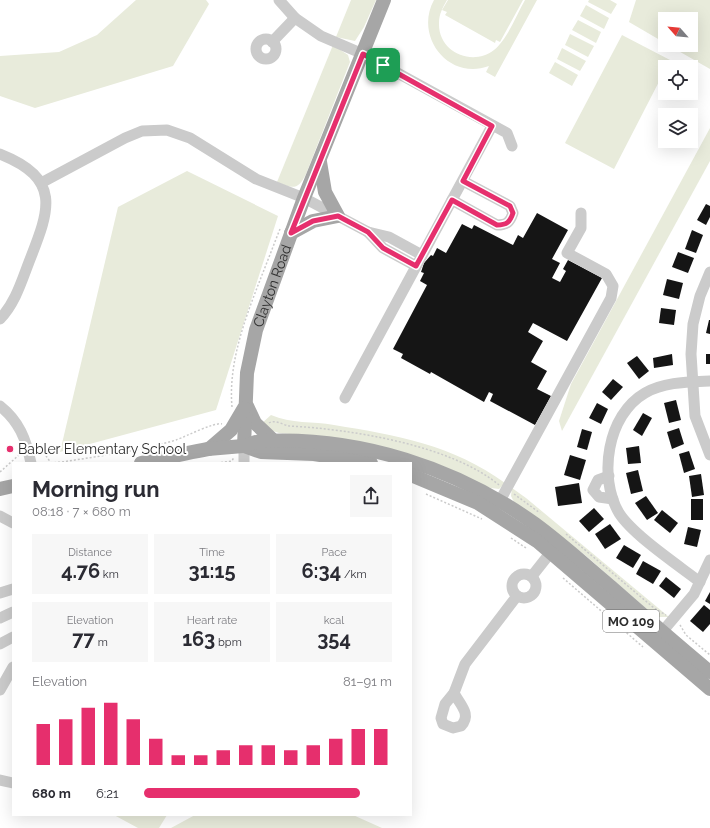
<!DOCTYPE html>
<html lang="en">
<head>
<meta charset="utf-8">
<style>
  body { margin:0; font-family:Raleway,sans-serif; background:#f7f7f7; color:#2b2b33; height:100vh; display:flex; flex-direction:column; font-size:15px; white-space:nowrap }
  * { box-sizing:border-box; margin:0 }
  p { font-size:13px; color:#7c7c81 }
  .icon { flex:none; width:22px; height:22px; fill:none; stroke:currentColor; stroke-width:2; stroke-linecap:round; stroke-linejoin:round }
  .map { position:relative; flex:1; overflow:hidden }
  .details { position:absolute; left:12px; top:462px; width:400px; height:354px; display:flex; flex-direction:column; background:#fff; border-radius:0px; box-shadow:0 4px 16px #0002 }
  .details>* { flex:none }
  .needle { width:26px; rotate:297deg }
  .fabs { position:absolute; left:658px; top:12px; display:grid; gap:8px }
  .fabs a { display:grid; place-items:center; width:40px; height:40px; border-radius:0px; background:#fff; box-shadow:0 4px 16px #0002; font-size:20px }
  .pin { position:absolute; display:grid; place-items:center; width:34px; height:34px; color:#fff; margin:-17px; border-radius:8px; box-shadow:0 2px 6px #0006 }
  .round { display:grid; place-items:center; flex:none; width:42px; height:42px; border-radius:0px; background:#f7f7f7 }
  .headline { display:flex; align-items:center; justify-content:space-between; height:68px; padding:0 20px }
  h1 { font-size:22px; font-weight:700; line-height:30px }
  .metrics { display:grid; grid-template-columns:repeat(3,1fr); gap:6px; height:68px; padding:4px 20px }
  .metrics div { display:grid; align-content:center; border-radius:0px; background:#f7f7f7; text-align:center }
  .metrics b { font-size:20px; font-weight:700 }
  .metrics small { font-size:11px; font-weight:400 }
  .metrics p { font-size:11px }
  .chart { height:112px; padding:8px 20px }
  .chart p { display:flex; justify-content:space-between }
  .chart svg { width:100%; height:72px; margin-top:4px; stroke:#e62f6d; stroke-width:6 }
  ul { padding:0 20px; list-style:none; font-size:13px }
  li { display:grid; grid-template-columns:64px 48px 1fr; align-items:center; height:30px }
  li i { height:10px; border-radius:5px; background:#e62f6d }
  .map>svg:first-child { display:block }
  .green { fill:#e8ebdb }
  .building { fill:#151515 }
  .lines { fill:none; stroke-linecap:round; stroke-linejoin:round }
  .path { stroke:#cbcbcb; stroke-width:1.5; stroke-dasharray:2 2; stroke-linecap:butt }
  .minor { stroke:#cbcbcb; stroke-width:11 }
  .major { stroke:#a6a6a6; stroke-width:14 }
  .route-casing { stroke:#fff; stroke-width:8 }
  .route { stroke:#e62f6d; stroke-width:5 }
  .poi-dot { fill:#e62f6d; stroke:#fff; stroke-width:1.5 }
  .labels { text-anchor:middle; stroke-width:4; stroke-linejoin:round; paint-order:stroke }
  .shield { fill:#fff; stroke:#6d6d6d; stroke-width:1 }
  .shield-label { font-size:13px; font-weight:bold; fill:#2e2e2e }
  .street-label { font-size:14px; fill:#2e2e2e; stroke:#fff }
  .poi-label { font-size:14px; fill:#2e2e2e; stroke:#fff; text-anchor:start }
</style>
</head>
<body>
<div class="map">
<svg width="710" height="828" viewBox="0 0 710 828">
  <rect width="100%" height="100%" fill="#fff"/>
  <!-- green -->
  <g class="green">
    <path d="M136,0H206L209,4L173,66L35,108L0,96V56L59,52L97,35Z"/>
    <path d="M351,0H376L364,27L355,41L336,37Z"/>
    <path d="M434,0H447C443,7 439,14 439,23C438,52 472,67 494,50C507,40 517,14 525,0H537L495,77L486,72L489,66C448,81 414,36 434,0Z"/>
    <path d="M448,0H523L500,42L496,40L495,43L445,15L447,12L442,10Z"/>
    <path d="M589,0H610L617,4L611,14L588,2Z"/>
    <path d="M636,0H710V69L668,45H691V19H665V43L629,22Z"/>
    <path d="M586,5L609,18L604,29L580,16Z"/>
    <path d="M578,20L601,32L596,43L572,30Z"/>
    <path d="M570,34L594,46L588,57L565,45Z"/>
    <path d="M622,35L670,60L665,67V70L614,169L565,143Z"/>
    <path d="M333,45L348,55L350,62L306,174C298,190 293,189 277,182Z"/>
    <path d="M562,48L586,61L580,71L557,59Z"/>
    <path d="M555,62L578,75L572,86L549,73Z"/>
    <path d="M710,128V161L562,431L559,421L571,384Z"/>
    <path d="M187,171L278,216L216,410L60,452L118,207Z"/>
    <path d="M271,415C291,424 313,421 334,425C396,435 453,445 505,483L499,489L491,488L322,437L279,433L270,430L261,424Z"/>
    <path d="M512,488L526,498L669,617H658L649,611L585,555L514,502L511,496Z"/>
    <path d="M114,815H167L159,828H138Z"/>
    <path d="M195,815H353L382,828H171Z"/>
  </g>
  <!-- building -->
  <g class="building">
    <path d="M706,204L710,206V217L706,225L697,220Z"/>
    <path d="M537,213L568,230L552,259L560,263L552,278L560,282L566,271L563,269L568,260L602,278L567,341L533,323L528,332L543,341L531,362L547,371L537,389L551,396L535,425L490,401L493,394L489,392L484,402L431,372L430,374L401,358L403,354L393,349L427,285L420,281L424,273L421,272L424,263L431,255L433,256L437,248L446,253L462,224L472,229L474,225L513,245L518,235L523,238Z"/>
    <path d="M692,230L703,235L696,253L685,249Z"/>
    <path d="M678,252L694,258L688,273L672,267Z"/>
    <path d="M667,279L683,283L679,299L663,295Z"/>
    <path d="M661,308L676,310L674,325L659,323Z"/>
    <path d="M709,320H710V334L706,333Z"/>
    <path d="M672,354L673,365L654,368L653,358Z"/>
    <rect x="706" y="354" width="4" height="10"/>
    <path d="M637,356L649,371L639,379L627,363Z"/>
    <path d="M613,379L623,387L611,400L602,392Z"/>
    <path d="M676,400L681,420L669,423L664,403Z"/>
    <path d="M597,403L608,409L601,424L589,418Z"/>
    <path d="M643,413L652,418L642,436L633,430Z"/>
    <path d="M679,428L684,444L672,449L667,432Z"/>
    <path d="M582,429L592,432L587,450L577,447Z"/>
    <path d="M639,446L641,463L628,464L626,448Z"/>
    <path d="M689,451L695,469L684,473L679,454Z"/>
    <path d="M570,455L586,460L580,480L564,475Z"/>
    <path d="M638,470L643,491L631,494L626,473Z"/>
    <path d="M701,474L704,495L692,497L689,476Z"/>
    <path d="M579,483L582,503L558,506L555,487Z"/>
    <path d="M646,496L658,513L647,520L635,503Z"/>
    <rect x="691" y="499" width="12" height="21"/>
    <path d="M594,508L604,519L589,532L579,521Z"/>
    <path d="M662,510L678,523L670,533L654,520Z"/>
    <path d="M610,524L621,539L605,549L595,534Z"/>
    <path d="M688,527L701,530L697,547L684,544Z"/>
    <path d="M624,545L641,555L633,568L616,558Z"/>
    <path d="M643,561L661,571L653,584L636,574Z"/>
    <path d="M666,577L681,589L674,598L659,586Z"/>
    <path d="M710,592V604L705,601Z"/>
    <path d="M704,605L710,610V624L703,632L690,621Z"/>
  </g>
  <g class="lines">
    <!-- path -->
    <g class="path">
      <path d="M232,407C228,362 246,316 262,275C268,260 274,244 280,229"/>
      <path d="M269,423C275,419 283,425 289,426C350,429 451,445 499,485"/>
      <path d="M37,449L42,450L51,463L62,462C100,456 139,451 176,440C187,436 214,422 222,424"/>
      <path d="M217,463L232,461L234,457"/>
      <path d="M0,472L20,454"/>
      <path d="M426,494L482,519"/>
      <path d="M514,494L540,513"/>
      <path d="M566,534L654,608L666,615"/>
      <path d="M511,538L526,548"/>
      <path d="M563,578L643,647"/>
      <path d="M680,625L686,635L710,655"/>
    </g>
    <!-- minor -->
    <g class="minor">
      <path d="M279,0L295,18L321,36L363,54L507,133L512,146"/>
      <circle cx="266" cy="49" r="10"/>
      <path d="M272,42L295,18"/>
      <path d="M0,154C63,179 49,211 29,262C21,283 15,303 0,319"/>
      <path d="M41,183L125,138L142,131L167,130L190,138L256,179L304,198L368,232L389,237L422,255"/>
      <path d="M452,200L497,225C507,225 510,222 513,213L510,206L463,181"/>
      <path d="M368,232L383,248L416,266"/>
      <path d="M710,272L700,296L693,324L691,354L695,416L710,455"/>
      <path d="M345,398L492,126"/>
      <path d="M0,406C19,421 26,439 31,463"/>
      <path d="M244,463V446"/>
      <path d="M609,476L598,480L593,490L599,497L613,499"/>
      <path d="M496,508L611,298L613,286L606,274L567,253L581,228V213"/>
      <path d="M0,516L13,523"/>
      <circle cx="524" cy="586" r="12"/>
      <path d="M532,576L551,552"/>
      <path d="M700,582C678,565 633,535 619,513C598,477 607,415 645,393C664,382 688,382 710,381"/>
      <path d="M0,593L13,589"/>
      <path d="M0,618L13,612"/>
      <path d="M662,632L694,594L710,560"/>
      <path d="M0,644L13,637"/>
      <path d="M0,690L13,667"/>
      <path d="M454,693L465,664L517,596"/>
      <path d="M454,693C460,705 472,714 461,726L453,728L443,724L441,718L445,704Z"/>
      <path d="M0,780L13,783"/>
    </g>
    <!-- major -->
    <g class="major">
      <path d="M291,233L313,221L338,216L325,192L320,162"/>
      <path d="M247,406L255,423L274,441"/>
      <path id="s1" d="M244,446L247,373L256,330L304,198L384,0"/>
      <path d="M244,446L261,452L314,454L371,463"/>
      <path d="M209,449L231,430L244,408"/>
      <path d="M141,463C164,458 186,453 208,449C220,448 231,447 243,446C250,445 256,441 262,441C359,436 457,468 535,524C561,543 585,565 610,586C643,615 676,644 710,672"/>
      <path d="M411,475L478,503L537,541L710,689"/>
      <path d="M0,489L13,486"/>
    </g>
  </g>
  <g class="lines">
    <defs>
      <path id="route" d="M363,54L492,126L463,181L510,206L513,213C510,222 507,225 497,225L452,200L416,266L383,248L368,232L338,216L313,221L291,233Z"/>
    </defs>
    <!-- route casing -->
    <use href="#route" class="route-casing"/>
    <!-- route -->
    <use href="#route" class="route"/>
  </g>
  <!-- markers -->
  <circle class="poi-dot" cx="10" cy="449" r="4"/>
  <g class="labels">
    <!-- shield labels -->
    <rect class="shield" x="603" y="610" width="56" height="22" rx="3"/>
    <g class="shield-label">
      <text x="631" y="626">MO 109</text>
    </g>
    <!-- street labels -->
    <g class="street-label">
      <text dy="5" stroke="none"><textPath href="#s1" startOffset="164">Clayton Road</textPath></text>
    </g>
    <!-- poi labels -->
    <g class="poi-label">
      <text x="18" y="454">Babler Elementary School</text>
    </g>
  </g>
</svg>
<div class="fabs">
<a><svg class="needle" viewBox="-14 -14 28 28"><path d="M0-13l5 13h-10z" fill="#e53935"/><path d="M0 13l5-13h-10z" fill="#7c7c81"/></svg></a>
<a><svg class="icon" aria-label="locate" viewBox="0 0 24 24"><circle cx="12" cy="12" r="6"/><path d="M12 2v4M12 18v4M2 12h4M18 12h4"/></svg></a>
<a><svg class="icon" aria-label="layers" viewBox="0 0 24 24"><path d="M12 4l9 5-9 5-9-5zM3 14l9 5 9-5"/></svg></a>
</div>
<div class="pin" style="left:383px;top:65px;background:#1e9e55"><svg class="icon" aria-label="arrive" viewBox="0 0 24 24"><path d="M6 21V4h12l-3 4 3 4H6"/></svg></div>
<section class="details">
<div class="headline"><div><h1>Morning run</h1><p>08:18 · 7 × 680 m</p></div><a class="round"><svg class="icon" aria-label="share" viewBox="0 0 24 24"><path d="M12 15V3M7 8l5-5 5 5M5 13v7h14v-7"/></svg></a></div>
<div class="metrics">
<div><p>Distance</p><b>4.76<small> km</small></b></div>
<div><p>Time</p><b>31:15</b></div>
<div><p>Pace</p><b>6:34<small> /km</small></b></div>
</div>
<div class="metrics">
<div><p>Elevation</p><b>77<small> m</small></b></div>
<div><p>Heart rate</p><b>163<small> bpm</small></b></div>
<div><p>kcal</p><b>354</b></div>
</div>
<div class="chart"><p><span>Elevation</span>81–91 m</p>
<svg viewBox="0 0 160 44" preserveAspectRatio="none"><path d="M5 44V19M15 44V16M25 44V9M35 44V6M45 44V16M55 44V28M65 44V38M75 44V38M85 44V35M95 44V32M105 44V32M115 44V35M125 44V32M135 44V28M145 44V22M155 44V22"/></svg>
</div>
<ul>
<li><b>680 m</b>6:21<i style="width:87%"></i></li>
</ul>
</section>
</div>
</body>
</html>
